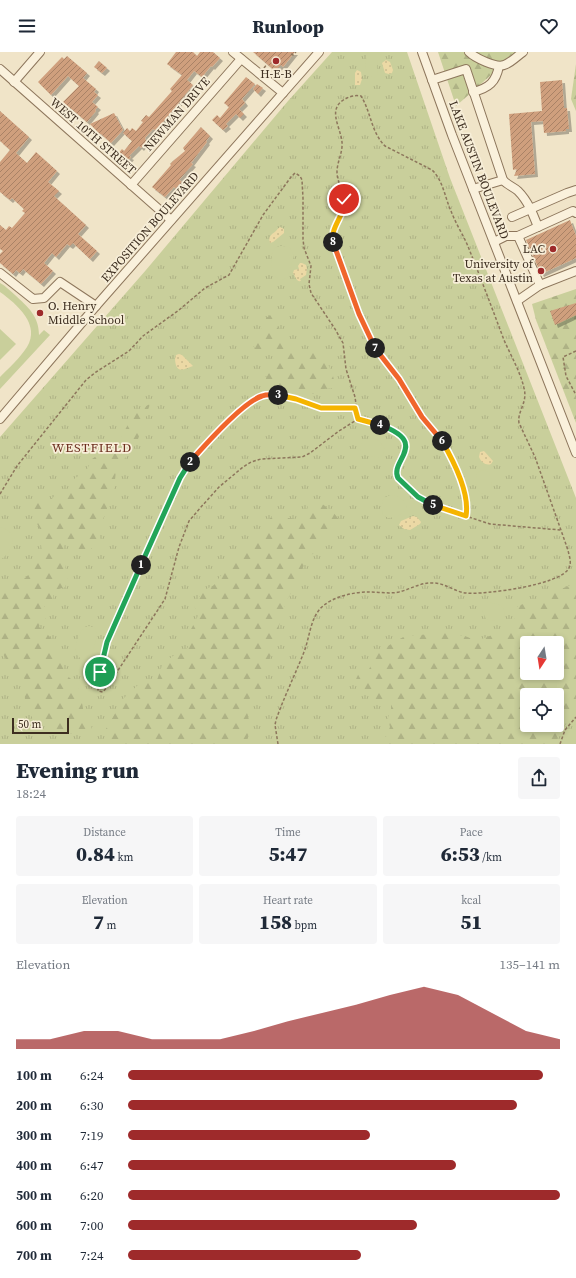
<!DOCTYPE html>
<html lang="en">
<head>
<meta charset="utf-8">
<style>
  body { margin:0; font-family:"Source Serif 4",serif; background:#f6f6f7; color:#1f2937; height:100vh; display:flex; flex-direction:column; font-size:15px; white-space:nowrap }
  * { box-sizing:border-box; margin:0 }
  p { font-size:13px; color:#747a83 }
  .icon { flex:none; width:22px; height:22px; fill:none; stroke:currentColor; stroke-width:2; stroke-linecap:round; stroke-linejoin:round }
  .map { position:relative; height:692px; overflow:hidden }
  .panel { display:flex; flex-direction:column; background:#fff; flex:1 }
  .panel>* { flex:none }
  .needle { width:26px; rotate:192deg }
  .fabs { position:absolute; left:520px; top:584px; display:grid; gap:8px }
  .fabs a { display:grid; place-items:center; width:44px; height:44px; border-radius:4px; background:#fff; box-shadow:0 2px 6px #0003; font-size:20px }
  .scale { position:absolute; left:12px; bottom:10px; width:57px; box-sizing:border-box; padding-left:4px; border:2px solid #3d2e20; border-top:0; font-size:11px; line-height:14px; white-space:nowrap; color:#3d2e20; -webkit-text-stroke:3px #f7eed8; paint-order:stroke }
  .pin { position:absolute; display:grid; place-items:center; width:34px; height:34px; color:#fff; margin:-17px; border:2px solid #fff; border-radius:50%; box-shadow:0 1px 4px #0007 }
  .km { position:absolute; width:20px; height:20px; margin:-10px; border-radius:50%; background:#222; color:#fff; font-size:11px; line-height:20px; text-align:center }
  .round { display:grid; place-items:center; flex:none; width:42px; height:42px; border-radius:4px; background:#f6f6f7 }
  .head { display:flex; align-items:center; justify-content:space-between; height:68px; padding:0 16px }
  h1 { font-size:22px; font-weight:800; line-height:30px }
  .stats { display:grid; grid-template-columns:repeat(3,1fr); gap:6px; height:68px; padding:4px 16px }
  .stats div { display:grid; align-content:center; border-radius:4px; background:#f6f6f7; text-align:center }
  .stats b { font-size:20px; font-weight:800 }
  .stats small { font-size:11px; font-weight:400 }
  .stats p { font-size:11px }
  .chart { height:112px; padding:8px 16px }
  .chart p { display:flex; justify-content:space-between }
  .chart svg { width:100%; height:72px; margin-top:4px; fill:#9e2a2b; opacity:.7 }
  ul { padding:0 16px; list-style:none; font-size:13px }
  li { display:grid; grid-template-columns:64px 48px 1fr; align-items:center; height:30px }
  li i { height:10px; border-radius:5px; background:#9e2a2b }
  header { display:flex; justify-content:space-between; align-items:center; height:52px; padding:0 16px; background:#fff; font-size:18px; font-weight:800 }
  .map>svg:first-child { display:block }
  .grass { fill:url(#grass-tufts); fill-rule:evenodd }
  .forest { fill:url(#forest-firs); fill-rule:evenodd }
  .sand { fill:url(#sand-dots) }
  .park { fill:#c9cf9b }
  .building { fill:url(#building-hatch); filter:url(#shadow) }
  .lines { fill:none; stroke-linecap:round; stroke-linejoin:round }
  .minor-casing { stroke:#8d765c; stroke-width:10 }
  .path { stroke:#8d765c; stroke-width:1.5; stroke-dasharray:3 2; stroke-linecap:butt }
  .minor { stroke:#faf1dc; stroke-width:8 }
  .split-1-casing { stroke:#fff; stroke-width:8 }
  .split-2-casing { stroke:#fff; stroke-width:8 }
  .split-3-casing { stroke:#fff; stroke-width:8 }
  .split-4-casing { stroke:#fff; stroke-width:8 }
  .split-5-casing { stroke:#fff; stroke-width:8 }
  .split-6-casing { stroke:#fff; stroke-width:8 }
  .split-7-casing { stroke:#fff; stroke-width:8 }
  .split-8-casing { stroke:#fff; stroke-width:8 }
  .split-9-casing { stroke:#fff; stroke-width:8 }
  .split-1 { stroke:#22a559; stroke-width:5 }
  .split-2 { stroke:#22a559; stroke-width:5 }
  .split-3 { stroke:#f0652b; stroke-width:5 }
  .split-4 { stroke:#f5b400; stroke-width:5 }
  .split-5 { stroke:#22a559; stroke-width:5 }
  .split-6 { stroke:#f5b400; stroke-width:5 }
  .split-7 { stroke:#f0652b; stroke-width:5 }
  .split-8 { stroke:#f0652b; stroke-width:5 }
  .split-9 { stroke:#f5b400; stroke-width:5 }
  .poi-dot { fill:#9e2a2b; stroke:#f7eed8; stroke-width:1.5 }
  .labels { text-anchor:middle; stroke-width:3.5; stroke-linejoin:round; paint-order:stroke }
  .poi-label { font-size:12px; fill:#3d2e20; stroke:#f7eed8; text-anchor:end }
  .street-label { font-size:12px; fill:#3d2e20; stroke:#f7eed8 }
  .neighbourhood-label { font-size:13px; letter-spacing:1px; fill:#6b2e1e; stroke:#f7eed8 }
</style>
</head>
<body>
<header><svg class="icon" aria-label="menu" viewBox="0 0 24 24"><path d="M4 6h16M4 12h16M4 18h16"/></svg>Runloop<svg class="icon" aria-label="heart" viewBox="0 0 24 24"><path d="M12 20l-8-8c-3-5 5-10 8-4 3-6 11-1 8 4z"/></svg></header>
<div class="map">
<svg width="576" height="692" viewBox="0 0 576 692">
  <defs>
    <pattern id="grass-tufts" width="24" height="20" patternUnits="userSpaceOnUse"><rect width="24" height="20" fill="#c9cf9b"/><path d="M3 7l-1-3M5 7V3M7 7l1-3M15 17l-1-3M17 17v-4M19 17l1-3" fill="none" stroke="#aeb285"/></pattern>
    <pattern id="forest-firs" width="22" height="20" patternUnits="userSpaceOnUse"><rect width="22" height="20" fill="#c9cf9b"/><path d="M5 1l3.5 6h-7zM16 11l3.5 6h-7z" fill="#aeb285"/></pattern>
    <pattern id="sand-dots" width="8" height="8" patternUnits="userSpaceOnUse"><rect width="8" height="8" fill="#ecd9a5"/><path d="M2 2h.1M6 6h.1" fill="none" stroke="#cbbb8e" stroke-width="1.8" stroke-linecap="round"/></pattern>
    <pattern id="building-hatch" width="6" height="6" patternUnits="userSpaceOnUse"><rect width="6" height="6" fill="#cf9f7d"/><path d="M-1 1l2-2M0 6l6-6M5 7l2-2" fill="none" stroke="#a98266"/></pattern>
    <filter id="shadow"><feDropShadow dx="3" dy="3" stdDeviation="0" flood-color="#0004"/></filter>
  </defs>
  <rect width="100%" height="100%" fill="#f0e4c8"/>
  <!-- grass -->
  <path class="grass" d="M332,0H407L450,126L576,446V692H0V385L146,218L288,49ZM527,591H557V621H527ZM527,643H557V673H527Z"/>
  <!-- forest -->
  <g class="forest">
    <path d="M438,0H517L456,54Z"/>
    <path d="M576,12V59L571,47Z"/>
    <path d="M576,237V371L536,268L532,252Z"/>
    <path d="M271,263L276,264L277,274L283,287L292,291L294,296L300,299L321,302L325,305L333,324L335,332L333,336L324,337L321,340L313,342L292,341L288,338L279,336L273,337L267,336L264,332C266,322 274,315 277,305L267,298L256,303L254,294L266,266Z"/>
    <path d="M150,352L137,390L116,418L114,438L102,470L96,472L101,489L87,500L77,497L69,488L63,495L67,509L65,516L69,520L65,535L53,539V552L44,554L46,567L41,570L39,575L46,580L51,587L54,601L64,612V621L71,627L80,639L84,662L90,668L92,678L77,682L55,681L48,673L35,668L26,658L24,637L27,629L11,615L0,597V529C27,537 27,520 43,505C42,495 39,488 41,479L31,461L32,455L37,449H47L74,433L75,426L86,420L92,407L119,388L136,359Z"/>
    <path d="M317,448L333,460L341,470L332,480H323L314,501L307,506L294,536L286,549L270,606L264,620L265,627L261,639L252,644L246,651C247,668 255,675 244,692L239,683L232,692H115L108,685L106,677L124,646L138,633L157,628L163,611L176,602L186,599L191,588L189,581L198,564L194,553L203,539L214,533L225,518L247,495L272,464L304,468L307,461L308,451Z"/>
    <path d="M576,531V658L561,679L555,692H383L390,675L388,666L391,657V648C388,649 384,650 381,649C374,648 370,640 360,638L355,630C358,622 359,619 368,619L379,599L405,584L445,581L465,584L477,589L492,583L511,578L518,554ZM527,591H557V621H527ZM527,643H557V673H527Z"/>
  </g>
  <!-- sand -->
  <g class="sand">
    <path d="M386,8L390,10L393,18L392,21L389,22L385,21L382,11Z"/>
    <path d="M357,18L361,20L362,27L360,33H355V21Z"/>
    <path d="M280,175L284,177V181L273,190L270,191C268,184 271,183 276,179C277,178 278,176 280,175Z"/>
    <path d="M300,211H302L306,213L307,217L306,223L300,227L301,229C296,230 296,225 293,221L294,218L299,217L298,214Z"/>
    <path d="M179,302L182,303L193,314C186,316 176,324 175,307L176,303Z"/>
    <path d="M480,400L484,399L493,409L491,412C486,414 481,410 479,405Z"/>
    <path d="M413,464L417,465L421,470L420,472L410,478L404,477L399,473L401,469Z"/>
  </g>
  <!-- park -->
  <g class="park">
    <path d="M368,0H382C377,12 376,9 378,23L375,26C363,24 365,8 368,0Z"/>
    <path d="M283,194L290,196L294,203L288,225L282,228C279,227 276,226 274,223C271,218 270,201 274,197C276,194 280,194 283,194Z"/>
    <path d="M0,231C6,234 10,239 15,243C28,255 39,264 39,283L44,278L50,283L0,337V325C9,316 20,306 27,295C41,273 17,252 0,240Z"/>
    <path d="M0,277L16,292L0,308Z"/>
    <path d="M372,386C382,388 390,400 379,406L365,403L360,397L363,388Z"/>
    <path d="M482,418L487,419C493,426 494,435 488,442C476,443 474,431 477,421Z"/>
    <path d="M390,443L397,444L404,449L407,456C404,462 395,466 388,466L383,463L381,454L384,446Z"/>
    <path d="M0,475C20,479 13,500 0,508Z"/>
    <path d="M486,551C495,550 506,553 505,564C500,570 493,570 486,567L482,558V555Z"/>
    <path d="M89,574L95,576L97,584L91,607L86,610L84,609C72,602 75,593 80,582C82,578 84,575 89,574Z"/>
  </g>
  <!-- building -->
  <g class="building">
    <path d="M176,0H193L197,4L200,0H213L220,6L212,15L211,14L202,25L194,19L187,28L193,33L164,69L155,78L153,77L145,86L146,89L141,96L139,94L129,104L131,105L126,111L117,103L122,97L124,99L132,89L123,81L127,76L130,79L132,76L136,79L143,70L141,69L146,63L149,65L172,39L170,37L182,23L167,12Z"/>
    <path d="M253,0H295L283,15L281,13L275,19Z"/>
    <path d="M67,4L87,21L83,26L96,37L94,40L98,43L92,50L98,55L95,58L96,59L87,70L63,50L79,34L68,24L51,43L38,30L62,5L64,7Z"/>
    <path d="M99,9L107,16L102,21L94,15Z"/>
    <path d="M246,25L255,32L242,47L245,51L239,57L244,62L240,66L236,62L226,72L228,74L223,78L212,68L217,63L220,66L229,55L224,51Z"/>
    <path d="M562,28L564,56H567L569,77H566V79L544,81L543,69L531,70L535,122L514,124L517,117L513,118L509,62L542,59L540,30Z"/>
    <path d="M257,32L263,36L258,42L253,37Z"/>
    <path d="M0,59L29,85L16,101L27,111L36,100L57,119L48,130L59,139L54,144L86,173L78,182L97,199L90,207L73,191L70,194L67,192L56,205L52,201L44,211L53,219L41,232L23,217L20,221L16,218L13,222L0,211V202L3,199L0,197V173L6,178L9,174L12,176L25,161L22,159L24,157L12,146L10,148L0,140V110L10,98L0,89Z"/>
    <path d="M114,61L123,78L111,91L101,82H100L90,72Z"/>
    <path d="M201,75L210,84L206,89L207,90L191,111L193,112L179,128L182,130L176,137L174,135L165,145L152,135L171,113L170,112L173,109L185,99L183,96Z"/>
    <path d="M570,168L576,184V206L541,222L526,188Z"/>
    <path d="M576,251V263L555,273L550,259Z"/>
  </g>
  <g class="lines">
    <defs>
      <g id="minor">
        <path d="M233,0L283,41"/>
        <path d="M422,0L452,83L576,401"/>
        <path d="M469,0C475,6 496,16 504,13C511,11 517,4 523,0"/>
        <path d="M0,17L171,168"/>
        <path d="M432,28L466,17L503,128C507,133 514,135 518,139C528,149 533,162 538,175"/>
        <path d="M14,30L40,0"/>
        <path d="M473,40C489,36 496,30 499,14"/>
        <path d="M131,133L241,7"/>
        <path d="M473,137L503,128"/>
        <path d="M512,165L567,141L576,138"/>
        <path d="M518,184L540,233"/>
        <path d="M494,190L506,184H518L573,159L576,161"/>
        <path d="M0,221L33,247L44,246L60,230L96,254"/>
        <path d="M517,249L540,233L576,219"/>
        <path d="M0,367L96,254L319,0"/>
      </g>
    </defs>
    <!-- minor casing -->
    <use href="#minor" class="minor-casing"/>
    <!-- path -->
    <g class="path">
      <path d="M291,2L293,3L296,0"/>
      <path d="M264,16L267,12"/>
      <path d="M576,299L563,305L566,324L576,343"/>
      <path d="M358,367C373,372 408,376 406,399C405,405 399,412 396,418C396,429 418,445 426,451L490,472L560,478"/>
      <path d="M0,442L17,414L86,328L96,320L129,299L143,284L179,258L205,236L229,223L263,163L291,125L295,121L300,124L302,128L303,146V187L304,196L311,214L309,232L311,241L335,277L343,291L346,317L355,345L356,352L355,356L358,367L339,379L310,401L302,405L261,407L251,410L243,415L219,435L201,455L189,469L179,495L165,547L107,635L103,640L98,639V634L105,596L110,581L183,420L197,402L240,359L262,344L270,342L297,347L321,356H355"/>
      <path d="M278,692L275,673L276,668C284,645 295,623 304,600C310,585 310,565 323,554C335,544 354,540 369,540C379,540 389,542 399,540C411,537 421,530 434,531C445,531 455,540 466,541C484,543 561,533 569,516C572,510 569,504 568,498L535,405L519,371C517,359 528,351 524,336C520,319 511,304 504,288C492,256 480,224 467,192C462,181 455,170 451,159C445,146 443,128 432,118L385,94C371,80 371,60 361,44C356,43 351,44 347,46C326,56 340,73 342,90C343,100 337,110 337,120C337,132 346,142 345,153C344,166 332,174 332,188L359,262L374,295L399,327L422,365L436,381L445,394L463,436L466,452V464"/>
      <path d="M560,692L565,678L576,665"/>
    </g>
    <!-- minor -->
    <use href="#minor" class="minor"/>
  </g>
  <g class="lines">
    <defs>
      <path id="split-1" d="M100,620L107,590L141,513"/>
      <path id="split-2" d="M141,513L180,426L190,410"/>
      <path id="split-3" d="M190,410C204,394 243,350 262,344C267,342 273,343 278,343"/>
      <path id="split-4" d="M278,343L296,347L321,356H355L358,367L380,373"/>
      <path id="split-5" d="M380,373C431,391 389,409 398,426L418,445L433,453"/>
      <path id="split-6" d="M433,453L466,464C470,441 453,408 442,389"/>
      <path id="split-7" d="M375,296L399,327L422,365L442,389"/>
      <path id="split-8" d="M333,190L359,262L375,296"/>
      <path id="split-9" d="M333,190C330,174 346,163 344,147"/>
    </defs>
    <!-- split-1 casing -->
    <use href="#split-1" class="split-1-casing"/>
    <!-- split-2 casing -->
    <use href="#split-2" class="split-2-casing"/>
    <!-- split-3 casing -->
    <use href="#split-3" class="split-3-casing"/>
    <!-- split-4 casing -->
    <use href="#split-4" class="split-4-casing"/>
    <!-- split-5 casing -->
    <use href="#split-5" class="split-5-casing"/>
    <!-- split-6 casing -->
    <use href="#split-6" class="split-6-casing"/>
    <!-- split-7 casing -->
    <use href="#split-7" class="split-7-casing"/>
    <!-- split-8 casing -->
    <use href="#split-8" class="split-8-casing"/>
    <!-- split-9 casing -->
    <use href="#split-9" class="split-9-casing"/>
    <!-- split-1 -->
    <use href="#split-1" class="split-1"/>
    <!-- split-2 -->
    <use href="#split-2" class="split-2"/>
    <!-- split-3 -->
    <use href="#split-3" class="split-3"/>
    <!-- split-4 -->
    <use href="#split-4" class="split-4"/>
    <!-- split-5 -->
    <use href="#split-5" class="split-5"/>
    <!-- split-6 -->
    <use href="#split-6" class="split-6"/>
    <!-- split-7 -->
    <use href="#split-7" class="split-7"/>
    <!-- split-8 -->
    <use href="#split-8" class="split-8"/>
    <!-- split-9 -->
    <use href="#split-9" class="split-9"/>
  </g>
  <!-- markers -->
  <g class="poi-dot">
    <circle cx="276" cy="9" r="4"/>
    <circle cx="553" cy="197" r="4"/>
    <circle cx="541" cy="219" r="4"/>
    <circle cx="40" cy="261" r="4"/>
  </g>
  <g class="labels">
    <!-- poi labels -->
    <g class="poi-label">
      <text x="276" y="26" text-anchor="middle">H-E-B</text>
      <text x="545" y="201">LAC</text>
      <text x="533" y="216">University of<tspan x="533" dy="14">Texas at Austin</tspan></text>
      <text x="48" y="258" text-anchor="start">O. Henry<tspan x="48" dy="14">Middle School</tspan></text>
    </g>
    <!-- street labels -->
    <g class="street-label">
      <text transform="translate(177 62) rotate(-49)" y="4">NEWMAN DRIVE</text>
      <text transform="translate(93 84) rotate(41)" y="4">WEST 10TH STREET</text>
      <text transform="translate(479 118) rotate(69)" y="4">LAKE AUSTIN BOULEVARD</text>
      <text transform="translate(150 175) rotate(-49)" y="4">EXPOSITION BOULEVARD</text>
    </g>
    <!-- neighbourhood labels -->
    <g class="neighbourhood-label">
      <text x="92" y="400">WESTFIELD</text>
    </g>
  </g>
</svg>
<div class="fabs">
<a><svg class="needle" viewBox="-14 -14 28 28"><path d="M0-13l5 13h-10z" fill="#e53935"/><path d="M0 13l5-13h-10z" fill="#747a83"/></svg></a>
<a><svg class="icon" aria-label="locate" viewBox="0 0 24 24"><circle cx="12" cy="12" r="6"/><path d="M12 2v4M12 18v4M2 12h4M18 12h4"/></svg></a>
</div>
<div class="scale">50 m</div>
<div class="pin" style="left:100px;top:620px;background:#1e9e55"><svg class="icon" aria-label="arrive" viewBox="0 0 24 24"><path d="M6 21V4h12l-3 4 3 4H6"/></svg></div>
<div class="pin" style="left:344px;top:147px;background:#d93025"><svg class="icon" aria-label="check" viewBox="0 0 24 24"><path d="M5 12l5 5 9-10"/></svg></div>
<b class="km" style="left:141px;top:513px">1</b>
<b class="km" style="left:190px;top:410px">2</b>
<b class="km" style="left:278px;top:343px">3</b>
<b class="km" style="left:380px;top:373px">4</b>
<b class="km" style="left:433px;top:453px">5</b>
<b class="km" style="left:442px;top:389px">6</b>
<b class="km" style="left:375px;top:296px">7</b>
<b class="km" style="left:333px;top:190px">8</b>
</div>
<section class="panel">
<div class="head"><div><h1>Evening run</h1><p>18:24</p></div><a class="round"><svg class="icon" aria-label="share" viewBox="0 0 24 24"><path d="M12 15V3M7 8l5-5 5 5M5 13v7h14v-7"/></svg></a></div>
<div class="stats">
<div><p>Distance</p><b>0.84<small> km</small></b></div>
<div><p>Time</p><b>5:47</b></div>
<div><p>Pace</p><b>6:53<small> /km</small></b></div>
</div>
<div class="stats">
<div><p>Elevation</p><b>7<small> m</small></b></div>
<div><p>Heart rate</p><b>158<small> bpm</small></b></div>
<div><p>kcal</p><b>51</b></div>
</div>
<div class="chart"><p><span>Elevation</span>135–141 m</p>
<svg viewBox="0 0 160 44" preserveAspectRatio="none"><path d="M0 44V38L10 38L20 33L30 33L40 38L50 38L60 38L70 33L80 27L90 22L100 17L110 11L120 6L130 11L140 22L150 33L160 38V44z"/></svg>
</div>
<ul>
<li><b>100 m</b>6:24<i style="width:96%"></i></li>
<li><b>200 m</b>6:30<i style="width:90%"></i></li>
<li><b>300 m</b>7:19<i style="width:56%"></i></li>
<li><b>400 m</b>6:47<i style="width:76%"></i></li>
<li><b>500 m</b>6:20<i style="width:100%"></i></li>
<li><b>600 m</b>7:00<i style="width:67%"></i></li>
<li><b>700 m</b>7:24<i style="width:54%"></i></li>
</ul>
</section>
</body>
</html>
